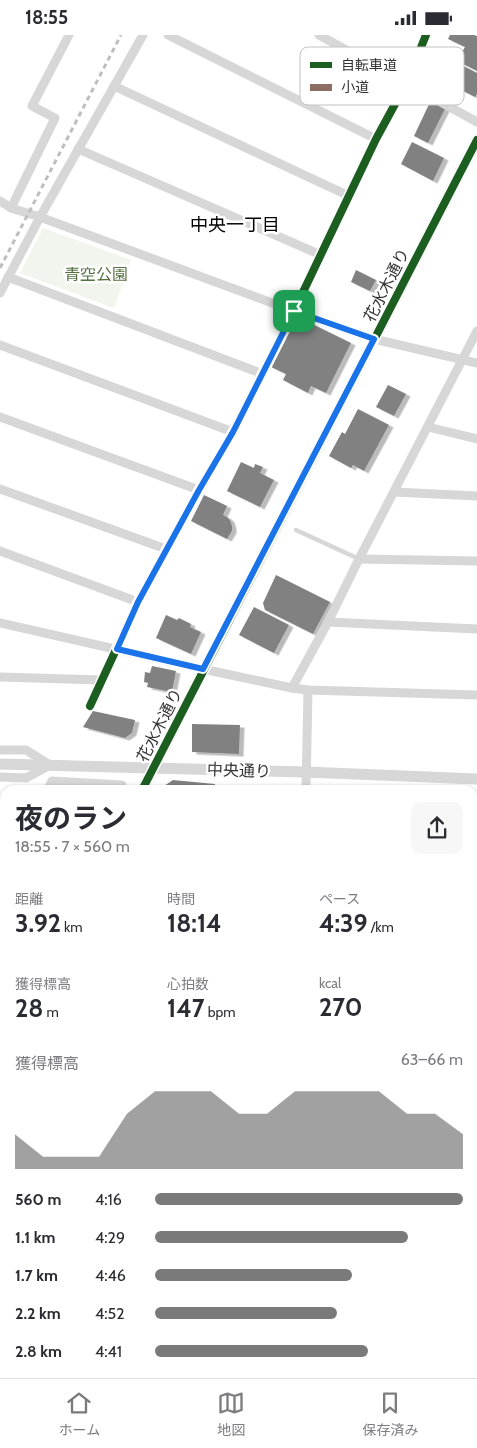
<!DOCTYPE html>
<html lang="ja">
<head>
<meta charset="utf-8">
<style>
  body { margin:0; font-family:Cabin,"Noto Sans JP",sans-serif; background:#f7f7f7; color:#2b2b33; height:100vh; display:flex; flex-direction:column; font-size:19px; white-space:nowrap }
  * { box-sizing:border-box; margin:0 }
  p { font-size:16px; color:#7c7c81 }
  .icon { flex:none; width:28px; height:28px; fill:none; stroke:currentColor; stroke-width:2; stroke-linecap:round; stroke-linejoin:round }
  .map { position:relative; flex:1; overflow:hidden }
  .sheet { position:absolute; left:0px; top:750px; width:478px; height:594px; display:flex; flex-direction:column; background:#fff; border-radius:15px 15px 0 0; box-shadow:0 1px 4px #0004 }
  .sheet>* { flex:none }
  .pin { position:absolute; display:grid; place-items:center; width:42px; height:42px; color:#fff; margin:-21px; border-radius:10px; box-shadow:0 2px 8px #0006 }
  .round { display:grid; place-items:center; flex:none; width:52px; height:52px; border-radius:10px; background:#f7f7f7 }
  .summary { display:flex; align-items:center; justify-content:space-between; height:85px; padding:0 15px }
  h1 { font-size:28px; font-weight:700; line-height:38px }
  .metrics { display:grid; grid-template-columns:repeat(3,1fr); gap:8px; height:85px; padding:5px 15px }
  .metrics div { display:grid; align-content:center }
  .metrics b { font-size:25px; font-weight:700 }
  .metrics small { font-size:14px; font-weight:400 }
  .metrics p { font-size:14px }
  .chart { height:140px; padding:10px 15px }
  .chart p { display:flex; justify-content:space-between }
  .chart svg { width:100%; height:90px; margin-top:5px; fill:#7a7a7a; opacity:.7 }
  ul { padding:0 15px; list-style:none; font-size:16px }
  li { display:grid; grid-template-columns:80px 60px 1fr; align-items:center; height:38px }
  li i { height:12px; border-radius:6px; background:#7a7a7a }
  .status { display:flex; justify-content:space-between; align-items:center; height:35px; padding:0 25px; background:#fff; direction:ltr }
  .status svg { height:14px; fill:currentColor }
  .dock { display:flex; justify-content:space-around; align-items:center; height:70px; border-top:1px solid #e1e1e2; background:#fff; font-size:14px; color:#7c7c81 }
  .dock a { display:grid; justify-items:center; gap:2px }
  .dock .on { color:#7a7a7a }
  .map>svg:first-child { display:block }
  .green { fill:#f1f5ed }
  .building { fill:#818181; filter:url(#shadow) }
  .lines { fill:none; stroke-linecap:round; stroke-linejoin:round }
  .service { stroke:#d7d7d7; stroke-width:4.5 }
  .pedestrian { stroke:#d7d7d7; stroke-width:7 }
  .minor { stroke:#d7d7d7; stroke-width:9 }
  .tertiary { stroke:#d7d7d7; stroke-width:11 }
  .rail { stroke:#bebebe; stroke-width:3; stroke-dasharray:5 4; stroke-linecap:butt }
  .quiet { stroke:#8d6e63; stroke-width:6; stroke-dasharray:12 6; stroke-linecap:butt }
  .cycleway-casing { stroke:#fff; stroke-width:11 }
  .cycleway { stroke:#1b5e20; stroke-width:8 }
  .route-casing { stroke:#fff; stroke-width:10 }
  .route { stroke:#1a73e8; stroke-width:6 }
  .labels { text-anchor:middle; stroke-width:5; stroke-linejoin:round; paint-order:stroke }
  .park-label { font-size:16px; fill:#56703f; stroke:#fff }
  .street-label { font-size:16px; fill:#333; stroke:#fff }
  .neighbourhood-label { font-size:18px; fill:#000; stroke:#fff }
  .key { fill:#fff; stroke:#c2c2c2; stroke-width:1 }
  .key-label { font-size:14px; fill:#333 }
</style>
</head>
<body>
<div class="status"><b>18:55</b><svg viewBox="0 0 49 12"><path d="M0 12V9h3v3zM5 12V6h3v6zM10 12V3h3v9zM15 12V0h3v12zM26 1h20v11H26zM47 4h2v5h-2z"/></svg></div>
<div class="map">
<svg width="477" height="1343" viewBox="0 0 477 1343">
  <defs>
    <filter id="shadow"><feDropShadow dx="4.5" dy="2.5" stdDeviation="0" flood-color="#0004"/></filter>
  </defs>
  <rect width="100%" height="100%" fill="#fff"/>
  <!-- green -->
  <path class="green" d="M43,193L131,225L114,273L20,238Z"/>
  <!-- building -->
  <g class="building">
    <path d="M450,0H474L477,1V36L445,20L449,12L461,19L465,12L448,4Z"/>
    <path d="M446,22L477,38V59L475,62L436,42Z"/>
    <path d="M431,65L446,72L428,108L414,101Z"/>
    <path d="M412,107L444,123L433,146L401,129Z"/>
    <path d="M356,235L376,245L370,256L351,247Z"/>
    <path d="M294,280L351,308L326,358L311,351L308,358L283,345L286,339L269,331Z"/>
    <path d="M388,350L406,359L394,381L376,372Z"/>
    <path d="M358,374L389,390L364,436L353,430L351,433L329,421L342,397L345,399Z"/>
    <path d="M241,427L254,433L255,429L263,432L260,438L274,445L260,472L227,456Z"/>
    <path d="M204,460L227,471L223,480L227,482L230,485L232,491V496L227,504L191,486Z"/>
    <path d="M276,540L330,567L313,599L265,575L263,568Z"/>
    <path d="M254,572L289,590L274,618L239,600Z"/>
    <path d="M166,580L177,585L179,583L191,589L190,592L201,597L191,619L156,603Z"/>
    <path d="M152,631L176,636L172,657L147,652L148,648L144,647L145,637L150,638Z"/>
    <path d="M93,676L135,685L132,698L125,703L83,692Z"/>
    <path d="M192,689L240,690L239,719L192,717Z"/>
    <path d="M173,745L215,749V755H158Z"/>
    <path d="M0,1309L5,1310V1324H0Z"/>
  </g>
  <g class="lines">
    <!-- service -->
    <path class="service" d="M296,495L359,524"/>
    <!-- pedestrian -->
    <g class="pedestrian">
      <path d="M472,920H477"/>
      <path d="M234,1343L235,1339"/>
    </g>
    <!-- minor -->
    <g class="minor">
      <path d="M168,0L376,104"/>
      <path d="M319,0L477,87"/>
      <path d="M114,51L349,161"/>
      <path d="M78,114L321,220"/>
      <path d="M0,166L11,173L40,182L294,276L374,304L477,328"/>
      <path d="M11,173L55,83L32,71L69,0"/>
      <path d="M8,242L263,339"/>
      <path d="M0,258L40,182L143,0"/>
      <path d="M0,310L233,397"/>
      <path d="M0,382L199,455"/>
      <path d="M428,392L477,404"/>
      <path d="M0,454L166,514"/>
      <path d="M394,457L477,461"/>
      <path d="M0,516L138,567"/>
      <path d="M359,524L477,526"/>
      <path d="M328,587L477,594"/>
      <path d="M0,588L203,634L292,653L308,655L477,660"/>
      <path d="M0,642L102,645"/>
      <path d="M292,653L328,587L359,524L477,296"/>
      <path d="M90,671L138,567L199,455L233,397L294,276L376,104L407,47L426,0"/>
      <path d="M0,715H26L50,730"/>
      <path d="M0,742L26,743L50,730"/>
      <path d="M47,755L52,746L122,750"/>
      <path d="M306,755L308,655"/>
      <path d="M0,813H5"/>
      <path d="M0,849L5,839"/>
      <path d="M472,909H477"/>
      <path d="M472,968H477"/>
      <path d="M0,1033H5"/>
      <path d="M472,1047H477"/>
      <path d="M0,1206H5"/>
      <path d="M65,1343V1339"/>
      <path d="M133,1343V1339"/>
      <path d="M220,1343L221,1339"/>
    </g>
    <!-- tertiary -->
    <g class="tertiary">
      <path d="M0,729L306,737L477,744"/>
      <path d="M142,755L477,105"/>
      <path d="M0,1112L5,1087"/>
    </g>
    <!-- rail -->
    <path class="rail" d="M0,233L121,0"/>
    <!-- quiet -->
    <g class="quiet">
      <path d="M472,920H477"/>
      <path d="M234,1343L235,1339"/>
    </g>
    <defs>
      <g id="cycleway">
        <path d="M90,671L138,567L199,455L233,397L294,276L376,104L407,47L426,0"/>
        <path d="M142,755L477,105"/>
      </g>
    </defs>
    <!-- cycleway casing -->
    <use href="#cycleway" class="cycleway-casing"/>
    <!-- cycleway -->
    <use href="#cycleway" class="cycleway"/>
  </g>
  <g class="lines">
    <defs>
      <path id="route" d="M294,276L374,304L203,634L117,614L138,567L199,455L233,397Z"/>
    </defs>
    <!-- route casing -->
    <use href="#route" class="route-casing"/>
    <!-- route -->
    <use href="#route" class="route"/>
  </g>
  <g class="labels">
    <!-- park labels -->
    <g class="park-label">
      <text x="96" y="245">青空公園</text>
    </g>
    <!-- street labels -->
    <g class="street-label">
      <text transform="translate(386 250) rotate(-63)" y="6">花水木通り</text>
      <text transform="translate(159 690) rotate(-63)" y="6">花水木通り</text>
      <text transform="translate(239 735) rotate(2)" y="6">中央通り</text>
    </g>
    <!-- neighbourhood labels -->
    <g class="neighbourhood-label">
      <text x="235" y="196">中央一丁目</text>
    </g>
  </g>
  <!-- legend -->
  <rect x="300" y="12" width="164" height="58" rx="8" class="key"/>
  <rect x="310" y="27" width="22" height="6" fill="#1b5e20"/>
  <rect x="310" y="49" width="22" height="7" fill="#8d6e63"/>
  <g class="key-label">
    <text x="341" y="35">自転車道</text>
    <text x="341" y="57">小道</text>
  </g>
</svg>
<div class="pin" style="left:294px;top:276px;background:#1e9e55"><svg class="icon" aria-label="arrive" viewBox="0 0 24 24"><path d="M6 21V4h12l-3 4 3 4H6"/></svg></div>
<section class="sheet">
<div class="summary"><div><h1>夜のラン</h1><p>18:55 · 7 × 560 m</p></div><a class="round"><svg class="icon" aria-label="share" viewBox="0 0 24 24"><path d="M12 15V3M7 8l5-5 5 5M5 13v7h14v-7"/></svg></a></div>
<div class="metrics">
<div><p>距離</p><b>3.92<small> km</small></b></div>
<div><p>時間</p><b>18:14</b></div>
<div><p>ペース</p><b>4:39<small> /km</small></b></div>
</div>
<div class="metrics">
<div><p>獲得標高</p><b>28<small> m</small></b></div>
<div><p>心拍数</p><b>147<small> bpm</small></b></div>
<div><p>kcal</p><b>270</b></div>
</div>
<div class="chart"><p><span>獲得標高</span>63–66 m</p>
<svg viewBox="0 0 160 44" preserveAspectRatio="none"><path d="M0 44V27L10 38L20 38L30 38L40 17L50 6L60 6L70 6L80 17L90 17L100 6L110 6L120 6L130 6L140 17L150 17L160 27V44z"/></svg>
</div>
<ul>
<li><b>560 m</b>4:16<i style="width:100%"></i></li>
<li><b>1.1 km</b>4:29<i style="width:82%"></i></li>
<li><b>1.7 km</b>4:46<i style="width:64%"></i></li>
<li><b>2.2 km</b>4:52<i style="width:59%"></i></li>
<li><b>2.8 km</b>4:41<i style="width:69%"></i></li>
</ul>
</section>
</div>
<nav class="dock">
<a class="on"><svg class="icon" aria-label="home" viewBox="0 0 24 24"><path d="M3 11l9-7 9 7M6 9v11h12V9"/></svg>ホーム</a>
<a><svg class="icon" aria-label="map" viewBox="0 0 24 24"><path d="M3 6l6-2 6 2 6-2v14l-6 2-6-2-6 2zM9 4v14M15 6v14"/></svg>地図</a>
<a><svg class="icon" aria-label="saved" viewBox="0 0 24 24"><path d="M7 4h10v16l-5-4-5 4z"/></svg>保存済み</a>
</nav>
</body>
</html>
